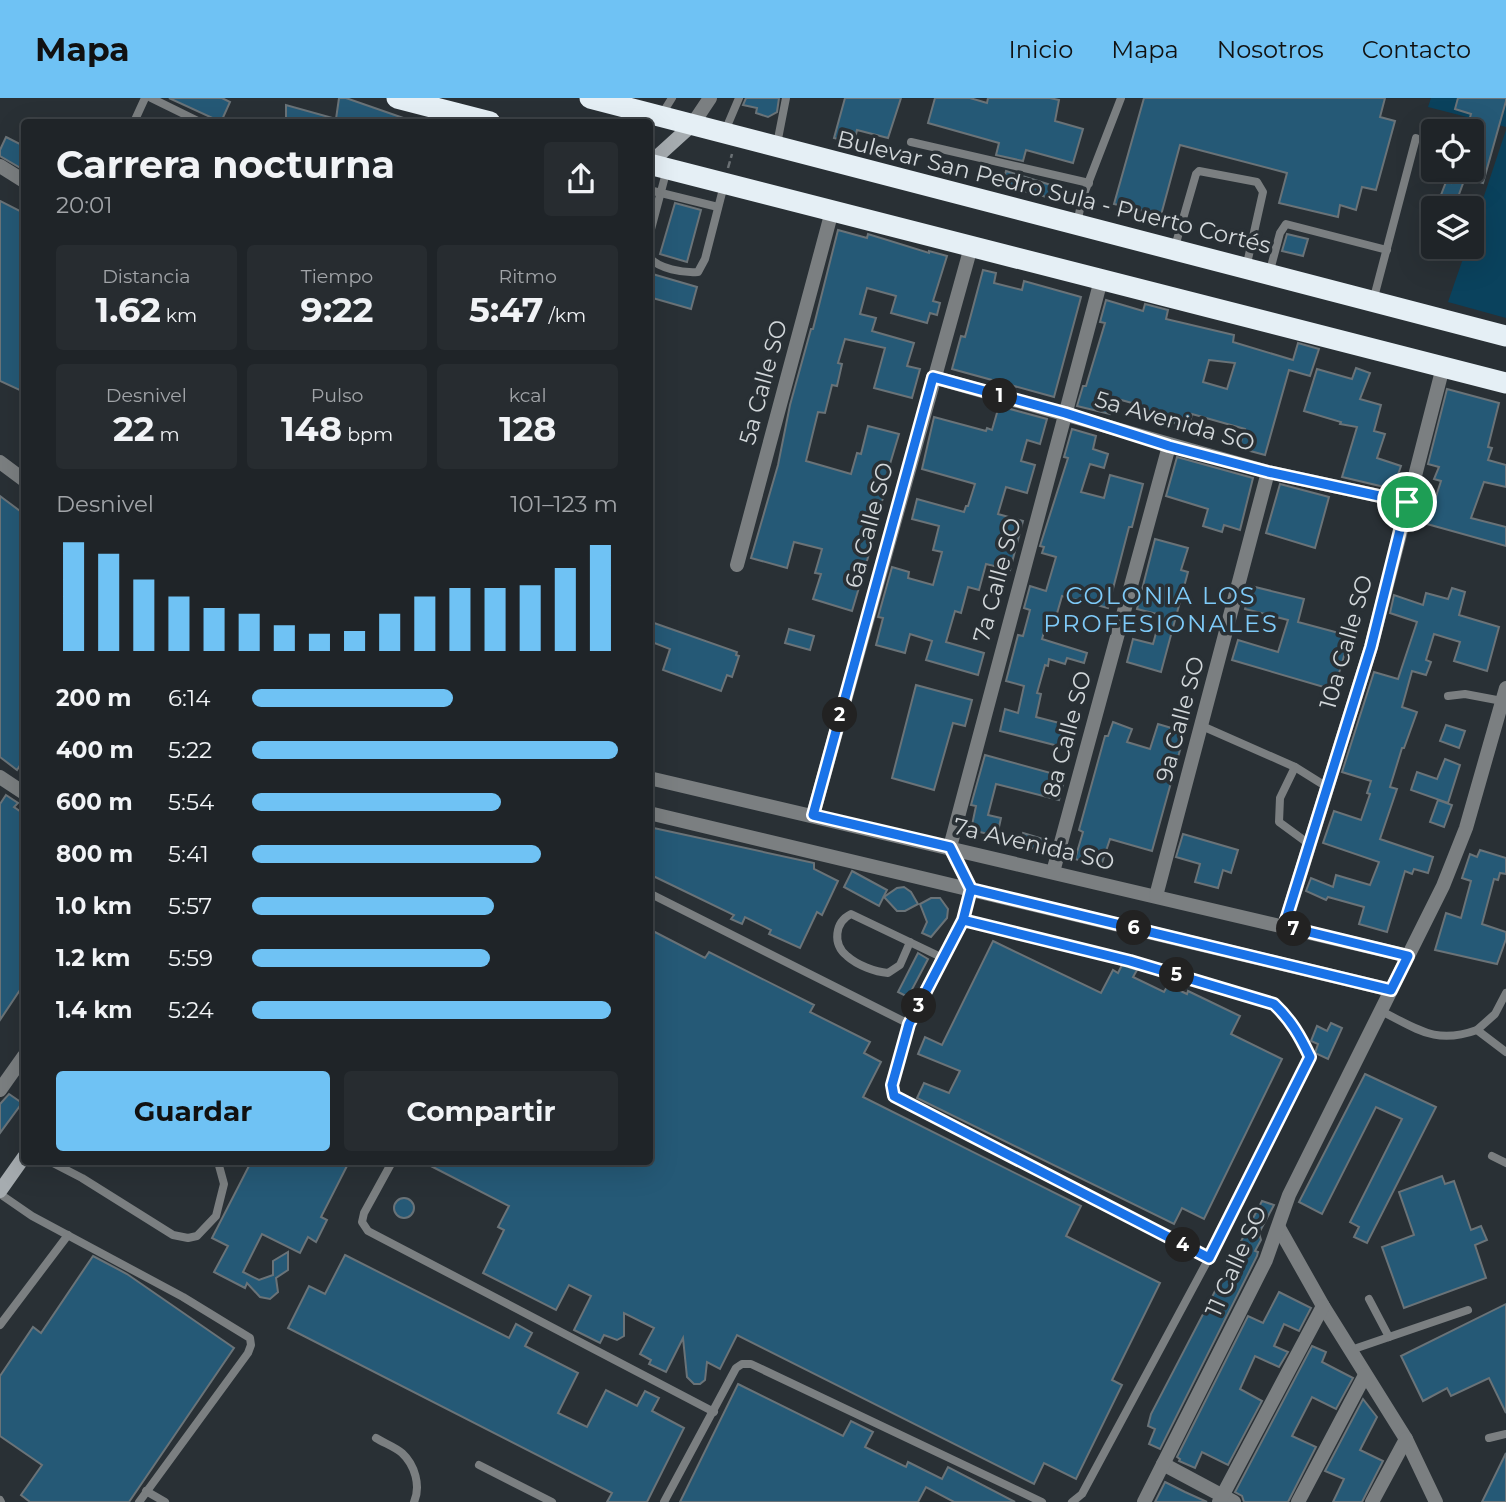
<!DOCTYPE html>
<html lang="es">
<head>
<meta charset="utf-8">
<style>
  body { margin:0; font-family:Montserrat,sans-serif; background:#272c30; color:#f1f3f6; height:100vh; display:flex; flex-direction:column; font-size:26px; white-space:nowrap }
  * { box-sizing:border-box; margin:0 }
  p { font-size:23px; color:#a1a4a8 }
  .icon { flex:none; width:38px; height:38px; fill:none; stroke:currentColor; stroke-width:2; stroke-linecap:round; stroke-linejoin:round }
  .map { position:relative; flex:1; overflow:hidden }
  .drawer { position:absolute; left:21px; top:21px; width:632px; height:1046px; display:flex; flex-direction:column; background:#1f2428; border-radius:7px; box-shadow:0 7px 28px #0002,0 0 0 2px #3c4145 }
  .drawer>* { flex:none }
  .fabs { position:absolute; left:1421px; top:21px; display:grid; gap:14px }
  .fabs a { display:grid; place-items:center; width:63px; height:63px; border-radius:7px; background:#1f2428; box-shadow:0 7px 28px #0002,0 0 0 2px #3c4145; font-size:35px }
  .pin { position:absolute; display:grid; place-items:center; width:60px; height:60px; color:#fff; margin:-30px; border:4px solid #fff; border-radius:50%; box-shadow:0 2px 7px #0007 }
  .km { position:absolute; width:35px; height:35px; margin:-18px; border-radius:50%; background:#222; color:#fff; font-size:19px; line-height:35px; text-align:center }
  .round { display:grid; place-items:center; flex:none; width:74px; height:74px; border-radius:7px; background:#272c30 }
  .headline { display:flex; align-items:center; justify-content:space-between; height:119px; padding:0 35px }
  h1 { font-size:38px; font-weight:700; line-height:52px }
  .stats { display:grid; grid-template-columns:repeat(3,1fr); gap:10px; height:119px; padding:7px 35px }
  .stats div { display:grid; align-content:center; border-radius:7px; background:#272c30; text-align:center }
  .stats b { font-size:35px; font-weight:700 }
  .stats small { font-size:19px; font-weight:400 }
  .stats p { font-size:19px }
  .chart { height:196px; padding:14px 35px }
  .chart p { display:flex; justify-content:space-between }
  .chart svg { width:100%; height:126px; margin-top:7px; stroke:#6fc2f4; stroke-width:6 }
  .button { display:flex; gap:14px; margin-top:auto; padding:14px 35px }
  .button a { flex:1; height:80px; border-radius:7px; background:#6fc2f4; color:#111; font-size:28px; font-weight:700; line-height:80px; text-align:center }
  .button a+a { background:#272c30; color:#f1f3f6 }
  ul { padding:0 35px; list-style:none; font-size:23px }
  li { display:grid; grid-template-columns:112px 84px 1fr; align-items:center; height:52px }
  li i { height:18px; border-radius:9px; background:#6fc2f4 }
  header { display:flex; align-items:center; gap:42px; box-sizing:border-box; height:98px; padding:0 35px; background:#6fc2f4; color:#111 }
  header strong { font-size:33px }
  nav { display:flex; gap:38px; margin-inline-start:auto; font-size:24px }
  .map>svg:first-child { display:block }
  .green { fill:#0a425d }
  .building { fill:#255976; stroke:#6a7378; stroke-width:2; fill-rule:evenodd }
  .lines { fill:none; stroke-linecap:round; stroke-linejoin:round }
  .path { stroke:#6b7175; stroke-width:2.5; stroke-dasharray:7 3.5; stroke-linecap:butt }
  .lane { stroke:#7b7f81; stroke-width:8 }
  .street { stroke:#7b7f81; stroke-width:14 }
  .secondary { stroke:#a6acb0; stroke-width:14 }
  .highway { stroke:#e5eff5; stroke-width:21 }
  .route-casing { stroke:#fff; stroke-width:14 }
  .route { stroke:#1a73e8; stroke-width:9 }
  .labels { text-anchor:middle; stroke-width:7; stroke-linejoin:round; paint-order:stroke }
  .street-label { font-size:23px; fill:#d2d7da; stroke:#293035 }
  .neighbourhood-label { font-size:24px; letter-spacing:2px; fill:#7fcbf9; stroke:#293035 }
</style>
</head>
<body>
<header>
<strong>Mapa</strong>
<nav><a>Inicio</a><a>Mapa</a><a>Nosotros</a><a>Contacto</a></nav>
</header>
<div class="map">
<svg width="1506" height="1404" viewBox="0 0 1506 1404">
  <rect width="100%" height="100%" fill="#293035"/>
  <!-- green -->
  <g class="green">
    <path d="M1431,0H1506V29L1428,9Z"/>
    <path d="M1506,32V220L1448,204L1467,149H1472V134Z"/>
  </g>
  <!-- building -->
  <g class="building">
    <path d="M169,0H222L230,4L221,24Z"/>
    <path d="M339,0H346L412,23V24H286V7L336,21Z"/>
    <path d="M746,0H779L777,14L768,19L756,15L757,10L743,7Z"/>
    <path d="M845,0H901L888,40L857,32L854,45L834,40Z"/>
    <path d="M935,0H970L987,5L988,0H1050L1059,2L1055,23L1083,31L1073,65L1026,52L1023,63L996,57L999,45L928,25Z"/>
    <path d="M1144,0H1385L1380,19L1395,23L1376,92L1362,89L1356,112L1340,107L1338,119L1279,105L1287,75L1180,47L1161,117L1114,106Z"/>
    <path d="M1458,0H1506V3L1483,85L1465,80L1454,110H1436L1446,84L1451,85L1454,77L1448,75L1449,72H1472V33H1466L1471,16L1455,11Z"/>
    <path d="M6,39L24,48V72L0,58V52Z"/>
    <path d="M1006,73L1054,88L1051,100L1002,88Z"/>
    <path d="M0,103L24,115V294L0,283Z"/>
    <path d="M675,105L701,112L687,164L660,156Z"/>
    <path d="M838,132L867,140L868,136L929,155V153L947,158L933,203L940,205L937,217L930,215L927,225L891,215L896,198L867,190L860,216L876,220L872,233L914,245L907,268L920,271L912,300L874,290L885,250L845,241L838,265L842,266L837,288L832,287L825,315L818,314L806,363L851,376L857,355L861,356L868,328L899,336L881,396L884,397L877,419H880L852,513L813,501L821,476L815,475L822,451L794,444L787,470L751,460L778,367L790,307L811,231H813Z"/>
    <path d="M1287,136L1308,141L1303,158L1282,153Z"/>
    <path d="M983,172L996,175L994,185L1022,192L1024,183L1081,199L1054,299L952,271L961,238L965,239Z"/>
    <path d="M649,175L697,189L691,211L649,199Z"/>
    <path d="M1106,202L1143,213L1145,206L1168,212L1166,221L1234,237L1233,244L1293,262L1298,245L1319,251L1310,278L1289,272L1265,357L1239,350L1245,331L1192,316L1189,329L1151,319L1153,314L1142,311L1143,308L1114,300L1110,316L1077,308L1083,288H1086L1105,225L1100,224ZM1209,262L1235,265L1227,291L1203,284Z"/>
    <path d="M1356,270L1370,275L1360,301L1381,307L1374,333L1385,336L1377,360L1401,368L1393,391L1342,379L1357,329L1340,326L1341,324L1304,313L1317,271L1352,281Z"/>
    <path d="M1447,291L1499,305L1488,349L1492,350L1488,362L1506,367V389L1484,384L1471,420L1506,429V448L1427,426L1441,383L1434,381L1439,369L1428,366Z"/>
    <path d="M999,308L1047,321L1040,346L1027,342L1021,363L1035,367L1027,395L1006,389L998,416L1023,423L1010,472L986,466L979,492L968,489L961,515L955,513L946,544L984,555L978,577L926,562L932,543L910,536L905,555L876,547L883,520L878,519L892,469L909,474L908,480L933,487L942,454L933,452L939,428L912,421L917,401L964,414L966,408H968L975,386L922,371L934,319L986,333L987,330L992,332Z"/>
    <path d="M1072,331L1096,338L1093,351L1108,356L1104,370L1090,366L1081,394L1104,400L1110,377L1143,386L1132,429H1129L1108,510L1062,498L1056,519L1049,517L1042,541L1087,555L1084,565L1067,560L1065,566L1049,561L1048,568L1045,567L1037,595L1041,596L1036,619L1075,629L1070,651L1000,633L1005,611L1018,615L1024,588L1006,583L1018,537L1023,538L1030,512L1024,510L1030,488L1046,493L1056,459L1042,455L1044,449L1040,448L1068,360L1064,359Z"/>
    <path d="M1177,359L1253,380L1240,432L1224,427L1222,434L1203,428L1208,411L1166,398Z"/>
    <path d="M1280,386L1329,399L1315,450L1266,435Z"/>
    <path d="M0,398L24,416V661L17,672L0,659Z"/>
    <path d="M1155,441L1188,450L1181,472L1188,474L1161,574L1127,564L1133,541L1153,546L1161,517L1137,511Z"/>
    <path d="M1251,488L1304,501L1298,524L1350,538L1334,592L1232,562L1238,542L1278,554L1288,522L1245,511Z"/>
    <path d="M1452,490L1465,494L1459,517L1499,529L1487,573L1454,563L1460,544L1434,536L1426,562L1431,564L1426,577L1412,573L1402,609L1417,614L1404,650H1402L1390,689L1397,691L1380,741L1433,759L1428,775L1414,771L1412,776L1405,773L1387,834L1359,826L1364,809L1328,799L1326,802L1306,793L1311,780L1333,789L1336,777L1370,787L1379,764L1323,745L1334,713L1361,722L1370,696L1367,695L1371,683L1342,674L1374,574L1398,581L1417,524L1390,515L1394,497L1423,507L1426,495L1448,501Z"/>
    <path d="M654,525L737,554L736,557L739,558L732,579L727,577L721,593L663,572L670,551L649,543Z"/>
    <path d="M789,531L814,538L810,552L785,545Z"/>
    <path d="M916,587L972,602L965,628L953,625L934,692L892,680Z"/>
    <path d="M1113,624L1132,631L1127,644L1150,651L1158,626L1185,634L1152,753L1110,741L1101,768L1075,761L1083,734L1079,732L1105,638H1108Z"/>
    <path d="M1446,627L1465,633L1459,650L1440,643Z"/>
    <path d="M985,657L1065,679L1059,702L996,686L988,717L1001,720L997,738L971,732L976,708L971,707Z"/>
    <path d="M1445,661L1460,667L1448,705L1411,692L1417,674L1437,681Z"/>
    <path d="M6,697L18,705L14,709L24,716V886L0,922V706Z"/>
    <path d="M1438,702L1452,707L1444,729L1430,724Z"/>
    <path d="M649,729L814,765V771L838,783L822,817L817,814L800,850L769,836L771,832L745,819L742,826L731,821L734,817L649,776Z"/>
    <path d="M1023,735L1046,742L1043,753L1020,747Z"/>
    <path d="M1183,736L1238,752L1231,775L1223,772L1218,790L1195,784L1200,766L1176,759Z"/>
    <path d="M1480,752L1506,760V776L1500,775L1498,782L1494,781L1482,826L1506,834V841L1497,866L1435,852L1446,815L1461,820L1471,783L1462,780L1470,756L1477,759Z"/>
    <path d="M852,773L887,792L879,808L844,789Z"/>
    <path d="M904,789L911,794L918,806L905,813H897L884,799L897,790Z"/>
    <path d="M931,800H940L948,811L947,820L931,839L922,835L927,824L920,806Z"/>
    <path d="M649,831L705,860L709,854L814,907L810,914L870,944L864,955L881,964L863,999L1081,1108L1066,1138L1160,1185L1112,1282L1122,1287L1076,1381L1044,1365L1034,1386L737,1237L720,1271L707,1264L705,1282L700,1286H694L687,1279L683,1240L666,1274L649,1266L651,1262L640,1256L654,1230L624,1215V1238L617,1242L604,1237L600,1245L574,1232L591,1198L569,1187L556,1212L483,1175L504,1132L498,1129L509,1108L423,1064H649Z"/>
    <path d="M993,843L1101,895L1113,872L1118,875L1122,867L1137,872L1133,879L1164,894L1168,887L1187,896L1188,893L1240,918L1231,936L1282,961L1204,1121L1182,1110L1174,1126L917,1000L924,985L949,995L960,973L918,956L925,939L942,947Z"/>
    <path d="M918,855L928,861L908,899L898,894Z"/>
    <path d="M1331,925L1342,930L1328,961L1315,955L1318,946L1311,943L1317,928L1327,933Z"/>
    <path d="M1365,976L1436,1009L1367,1145L1354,1139L1359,1129L1350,1124L1402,1021L1376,1009L1322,1116L1299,1104Z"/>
    <path d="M9,996L22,1005L0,1035V1006Z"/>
    <path d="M251,1064H349L321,1119L327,1122L316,1144L308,1139L300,1155L262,1136L243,1174L259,1182L273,1177V1163L288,1154V1172L276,1180L278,1194L270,1201L260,1199L247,1185L245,1190L214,1174L228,1148L212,1140Z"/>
    <path d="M1442,1078L1445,1086L1454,1083L1471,1132L1481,1128L1487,1142L1475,1147L1486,1180L1404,1210L1382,1149L1414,1137L1399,1094Z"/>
    <circle cx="404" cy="1110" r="10"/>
    <path d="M1262,1103L1274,1107L1259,1135L1261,1142L1255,1153L1258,1154L1257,1158L1160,1351L1149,1346L1155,1331L1148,1328L1151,1316Z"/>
    <path d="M345,1157L509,1240L516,1226L532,1235L525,1248L578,1275L558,1315L587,1329L606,1292L637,1308L645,1293L659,1300L652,1313L684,1330L647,1404H607L612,1395L288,1230L309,1188L325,1196Z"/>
    <path d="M93,1158L127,1176L234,1250L129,1404H30L21,1397L42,1367L0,1338V1278L33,1229L41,1235Z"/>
    <path d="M1279,1194L1311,1210L1299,1233L1284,1226L1274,1248L1288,1254L1279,1269L1255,1258L1240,1291L1262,1303L1228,1367L1202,1354L1195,1370L1179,1363L1180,1361L1177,1359L1248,1218L1263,1225Z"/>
    <path d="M1506,1206V1315L1489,1280L1451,1298L1447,1290L1423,1303L1401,1258Z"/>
    <path d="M1312,1248L1326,1254L1322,1264L1353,1280L1336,1311L1312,1299L1292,1338L1316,1349L1288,1404H1244L1242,1398L1235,1394Z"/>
    <path d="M738,1286L843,1338L851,1323L873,1334L865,1349L906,1369L908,1364L942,1381L948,1369L1015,1404H954L926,1389L918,1404H680Z"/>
    <path d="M1363,1301L1377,1319L1360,1352L1383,1363L1362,1404H1333L1344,1381L1325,1373Z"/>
    <path d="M1506,1355V1404H1482Z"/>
    <path d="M1165,1384L1185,1394L1207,1404H1155Z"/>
  </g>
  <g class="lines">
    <!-- path -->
    <path class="path" d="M728,70L732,56"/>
    <!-- lane -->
    <g class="lane">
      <path d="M151,0L200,24"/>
      <path d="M662,16L672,0"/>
      <path d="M134,24L145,0"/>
      <path d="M725,33L739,0"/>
      <path d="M911,44L1089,85"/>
      <path d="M777,46L786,0"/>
      <path d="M649,92L718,109"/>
      <path d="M1077,126L1082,101L1121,0"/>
      <path d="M649,150L650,135L667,71"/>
      <path d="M1174,152L1196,76L1199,73L1257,84L1263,94L1246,170"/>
      <path d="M649,159C659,171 683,175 698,174L705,161L724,87"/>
      <path d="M1269,176L1280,135L1286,126L1387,152"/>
      <path d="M1373,203L1416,40"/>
      <path d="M1448,598L1465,596L1502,603"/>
      <path d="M1202,628L1295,669L1327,689"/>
      <path d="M1295,669L1280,700L1279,724L1309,746"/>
      <path d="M971,791L963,822L909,926L894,977L892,987L894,997L1209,1160L1082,1396L1072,1404"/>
      <path d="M649,795L909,926"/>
      <path d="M963,822L1131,863L1274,906C1291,922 1300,938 1310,959L1209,1160"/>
      <path d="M910,844L900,867L888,875C875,874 857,867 847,858C832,846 835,824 851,816L943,860"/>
      <path d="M1381,913C1418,931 1435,947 1477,932L1506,954"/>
      <path d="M1477,932L1495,916L1506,895"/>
      <path d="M1492,1058L1506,1065"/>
      <path d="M51,1064L82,1080L173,1137L188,1140L197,1138L216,1118L224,1086L218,1064"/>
      <path d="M392,1064L364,1115L362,1124L368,1133L714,1314"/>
      <path d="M0,1096L32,1118L183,1199L250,1240L251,1247L248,1255L139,1404"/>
      <path d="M1369,1201L1389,1239"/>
      <path d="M0,1227L68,1137"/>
      <path d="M1351,1252L1468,1212"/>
      <path d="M376,1340C384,1345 395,1349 402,1355C415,1367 421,1388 414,1404"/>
      <path d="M1489,1340L1506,1336"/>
      <path d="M479,1367L552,1404"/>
      <path d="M146,1393L165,1404"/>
      <path d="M0,1402L1,1404"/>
      <path d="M664,1404L736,1270L742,1266H751L1042,1404"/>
    </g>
    <!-- street -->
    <g class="street">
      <path d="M692,27L710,0"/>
      <path d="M0,68L24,83"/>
      <path d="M933,279L1268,374L1407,404"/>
      <path d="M0,364L24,382"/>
      <path d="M737,467L832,113"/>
      <path d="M0,679L24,695"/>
      <path d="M649,680L1408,858"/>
      <path d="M649,715L1391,892"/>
      <path d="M813,717L971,149"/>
      <path d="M1053,774L1169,348"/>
      <path d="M971,791L950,749L1101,182"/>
      <path d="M1156,798L1268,374"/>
      <path d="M1284,829L1371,549L1443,269"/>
      <path d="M0,992L24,958"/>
      <path d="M1279,1130L1323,1208L1406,1341L1436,1404"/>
      <path d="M1163,1366L1234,1404"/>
      <path d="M1144,1404L1266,1162L1289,1097L1443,788L1466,730L1506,590"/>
      <path d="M1219,1404L1323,1208"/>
      <path d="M1298,1404L1365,1277"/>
      <path d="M1372,1404L1406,1341"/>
    </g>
    <!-- secondary -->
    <g class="secondary">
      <path d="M649,66L692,27"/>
      <path d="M0,1093L24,1059"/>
    </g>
    <!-- highway -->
    <g class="highway">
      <path d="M397,0L490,24"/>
      <path d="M590,0L1506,238"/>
      <path d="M649,66L1506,285"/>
    </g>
  </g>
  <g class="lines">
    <defs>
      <path id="route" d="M1407,404L1268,374L1169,348L1065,315L933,279L813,717L950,749L971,791L963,822L909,926L892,987L894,998L1209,1160L1310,959C1300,938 1291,922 1274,906L1130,863L963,822L971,791L1391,892L1408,858L1284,828L1371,549L1407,404"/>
    </defs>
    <!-- route casing -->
    <use href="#route" class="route-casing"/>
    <!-- route -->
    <use href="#route" class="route"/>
  </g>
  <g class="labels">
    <!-- street labels -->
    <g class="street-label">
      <text transform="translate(1054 94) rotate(14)" y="8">Bulevar San Pedro Sula - Puerto Cortés</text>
      <text transform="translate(763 284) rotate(-75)" y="8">5a Calle SO</text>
      <text transform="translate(1175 323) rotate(16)" y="8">5a Avenida SO</text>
      <text transform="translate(869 427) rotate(-75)" y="8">6a Calle SO</text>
      <text transform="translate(997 482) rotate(-75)" y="8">7a Calle SO</text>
      <text transform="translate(1346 544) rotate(-74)" y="8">10a Calle SO</text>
      <text transform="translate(1180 621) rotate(-75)" y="8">9a Calle SO</text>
      <text transform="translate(1067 636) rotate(-75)" y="8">8a Calle SO</text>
      <text transform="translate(1034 746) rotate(13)" y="8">7a Avenida SO</text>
      <text transform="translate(1236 1163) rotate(-66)" y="8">11 Calle SO</text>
    </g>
    <!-- neighbourhood labels -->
    <g class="neighbourhood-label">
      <text x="1161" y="506">COLONIA LOS<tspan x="1161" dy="28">PROFESIONALES</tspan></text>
    </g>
  </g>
</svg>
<div class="fabs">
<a><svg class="icon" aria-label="locate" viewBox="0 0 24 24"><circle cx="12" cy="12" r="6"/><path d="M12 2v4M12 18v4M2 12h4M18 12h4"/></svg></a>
<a><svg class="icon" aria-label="layers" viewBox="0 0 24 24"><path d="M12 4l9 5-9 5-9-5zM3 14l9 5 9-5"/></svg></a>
</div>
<div class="pin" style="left:1407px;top:404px;background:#1e9e55"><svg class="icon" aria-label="arrive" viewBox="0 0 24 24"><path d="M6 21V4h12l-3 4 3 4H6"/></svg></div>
<b class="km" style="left:1000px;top:298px">1</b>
<b class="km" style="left:840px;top:617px">2</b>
<b class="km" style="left:919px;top:908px">3</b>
<b class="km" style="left:1183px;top:1147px">4</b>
<b class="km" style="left:1177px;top:877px">5</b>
<b class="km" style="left:1134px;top:830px">6</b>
<b class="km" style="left:1294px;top:831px">7</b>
<section class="drawer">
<div class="headline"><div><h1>Carrera nocturna</h1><p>20:01</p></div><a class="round"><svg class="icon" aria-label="share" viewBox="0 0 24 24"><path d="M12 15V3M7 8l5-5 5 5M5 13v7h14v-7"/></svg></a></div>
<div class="stats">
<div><p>Distancia</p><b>1.62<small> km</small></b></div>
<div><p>Tiempo</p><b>9:22</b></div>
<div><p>Ritmo</p><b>5:47<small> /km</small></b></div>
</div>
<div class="stats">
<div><p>Desnivel</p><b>22<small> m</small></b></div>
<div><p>Pulso</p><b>148<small> bpm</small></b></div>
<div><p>kcal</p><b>128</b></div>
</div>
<div class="chart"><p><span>Desnivel</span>101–123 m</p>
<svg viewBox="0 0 160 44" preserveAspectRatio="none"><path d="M5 44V6M15 44V10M25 44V19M35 44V25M45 44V29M55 44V31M65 44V35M75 44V38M85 44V37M95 44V31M105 44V25M115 44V22M125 44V22M135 44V21M145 44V15M155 44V7"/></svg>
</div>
<ul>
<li><b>200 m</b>6:14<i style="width:55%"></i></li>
<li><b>400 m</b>5:22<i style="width:100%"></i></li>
<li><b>600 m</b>5:54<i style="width:68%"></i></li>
<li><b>800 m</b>5:41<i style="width:79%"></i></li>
<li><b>1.0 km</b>5:57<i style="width:66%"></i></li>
<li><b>1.2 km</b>5:59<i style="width:65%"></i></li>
<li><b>1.4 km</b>5:24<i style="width:98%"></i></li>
</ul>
<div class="button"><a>Guardar</a><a>Compartir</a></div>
</section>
</div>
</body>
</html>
